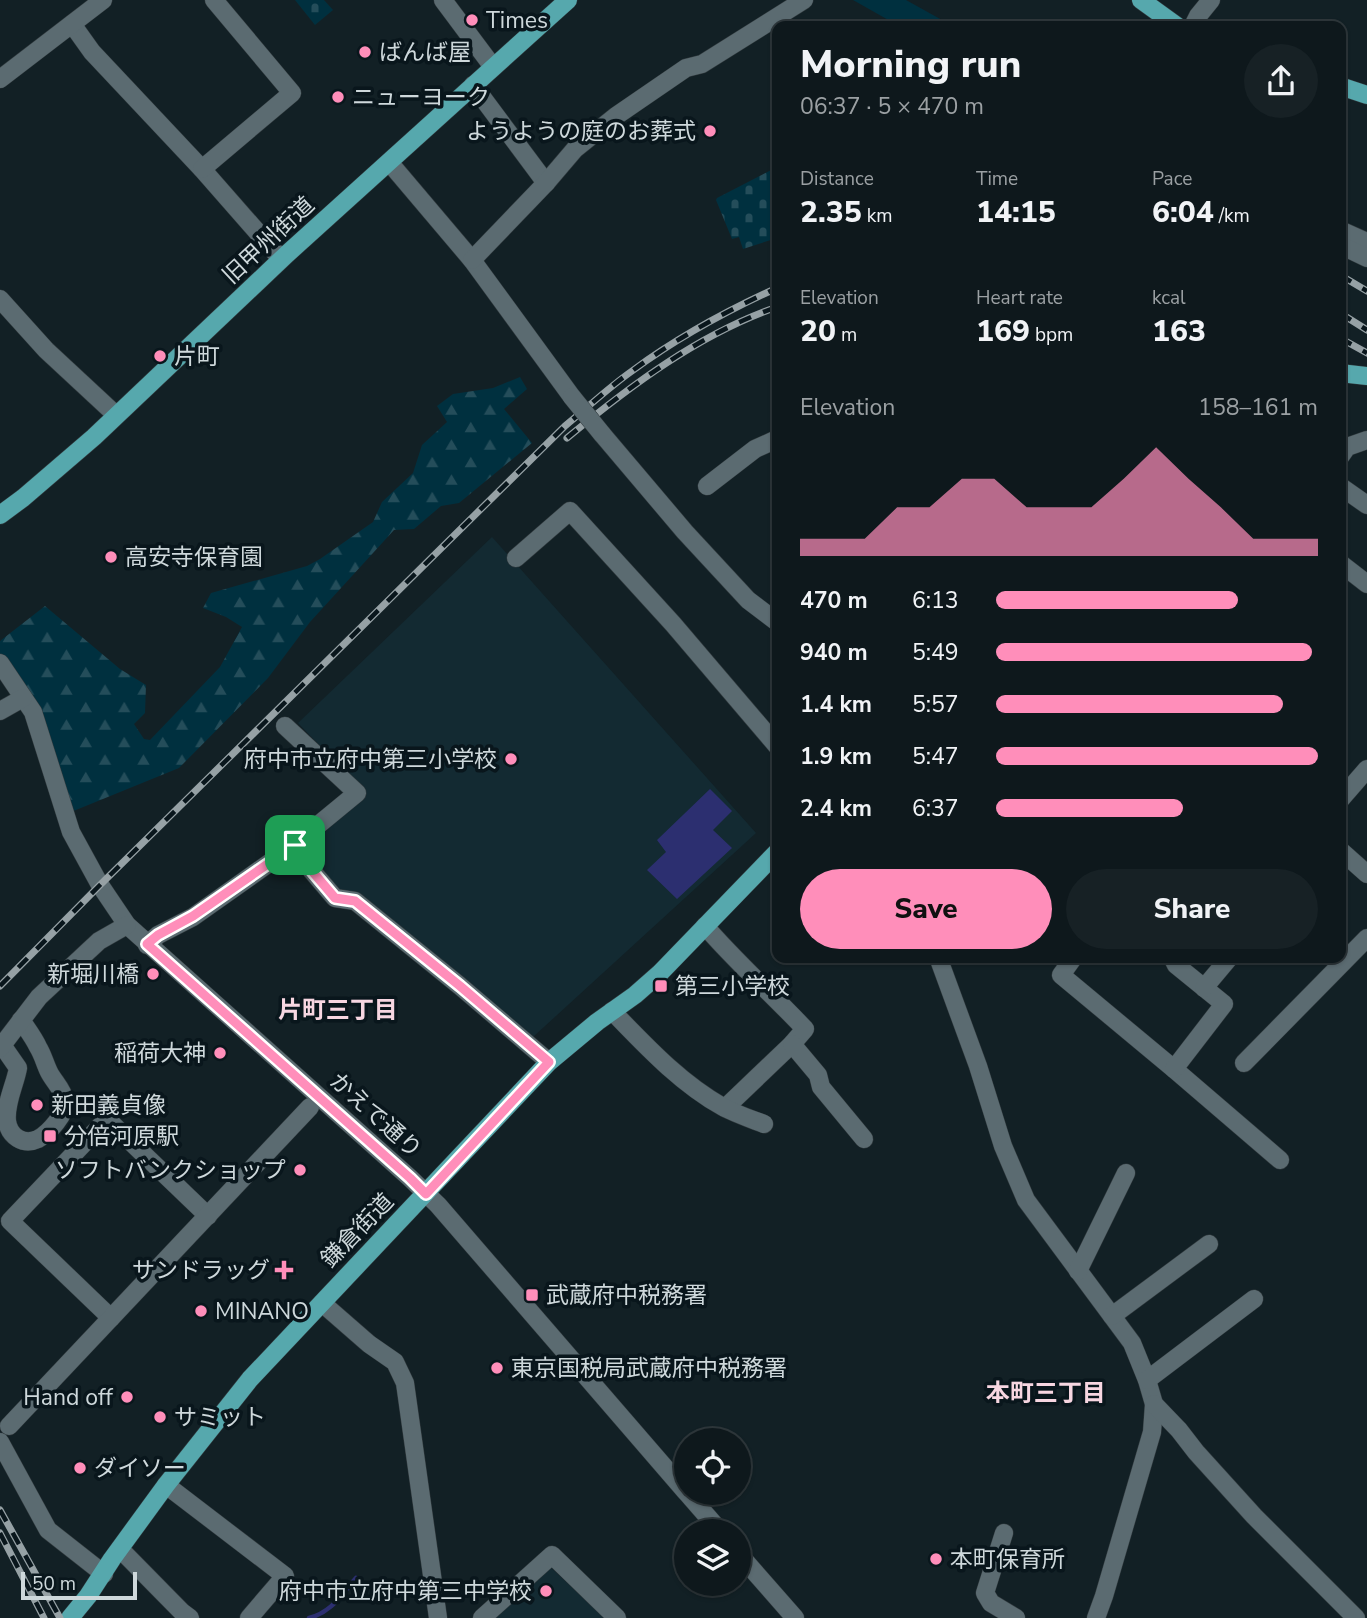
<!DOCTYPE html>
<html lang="en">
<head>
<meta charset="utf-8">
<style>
  body { margin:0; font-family:"Nunito Sans","Noto Sans JP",sans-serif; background:#172125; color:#f1f3f6; height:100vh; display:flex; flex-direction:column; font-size:26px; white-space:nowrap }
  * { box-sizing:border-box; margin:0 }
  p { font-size:23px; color:#9ba0a3 }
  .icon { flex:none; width:38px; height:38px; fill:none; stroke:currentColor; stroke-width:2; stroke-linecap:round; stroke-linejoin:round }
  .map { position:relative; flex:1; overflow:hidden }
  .details { position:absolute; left:772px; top:21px; width:574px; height:942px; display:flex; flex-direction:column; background:#0e181c; border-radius:14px; box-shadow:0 2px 5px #0004,0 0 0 2px #2e373b }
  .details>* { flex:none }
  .buttons { position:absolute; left:674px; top:1428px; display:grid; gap:14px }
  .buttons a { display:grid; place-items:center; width:77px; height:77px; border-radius:50%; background:#0e181c; box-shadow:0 2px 5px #0004,0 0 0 2px #2e373b; font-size:35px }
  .scale { position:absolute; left:21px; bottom:18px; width:116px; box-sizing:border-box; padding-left:7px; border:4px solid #ced8db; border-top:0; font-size:19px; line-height:24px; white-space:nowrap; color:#ced8db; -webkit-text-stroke:5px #09161c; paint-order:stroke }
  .pin { position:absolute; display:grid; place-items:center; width:60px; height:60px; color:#fff; margin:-30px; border-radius:14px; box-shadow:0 4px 10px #0006 }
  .round { display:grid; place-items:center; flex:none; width:74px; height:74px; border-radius:37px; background:#172125 }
  .head { display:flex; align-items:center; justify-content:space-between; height:119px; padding:0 28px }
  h1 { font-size:38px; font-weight:800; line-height:52px }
  .stats { display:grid; grid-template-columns:repeat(3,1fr); gap:10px; height:119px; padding:7px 28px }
  .stats div { display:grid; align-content:center }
  .stats b { font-size:30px; font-weight:800 }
  .stats small { font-size:19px; font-weight:400 }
  .stats p { font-size:19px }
  .chart { height:196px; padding:14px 28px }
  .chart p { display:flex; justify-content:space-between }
  .chart svg { width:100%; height:126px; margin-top:7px; fill:#ff8eba; opacity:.7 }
  .cta { display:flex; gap:14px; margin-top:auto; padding:14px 28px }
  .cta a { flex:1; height:80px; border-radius:42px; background:#ff8eba; color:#111; font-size:28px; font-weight:800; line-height:80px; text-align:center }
  .cta a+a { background:#172125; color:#f1f3f6 }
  ul { padding:0 28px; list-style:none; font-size:23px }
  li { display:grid; grid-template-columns:112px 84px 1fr; align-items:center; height:52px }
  li i { height:18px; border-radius:9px; background:#ff8eba }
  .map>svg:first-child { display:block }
  .built { fill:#132a32 }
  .green { fill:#00303f }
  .forest { fill:url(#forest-firs) }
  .cemetery { fill:url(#cemetery-stones) }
  .water { fill:#2c2f70 }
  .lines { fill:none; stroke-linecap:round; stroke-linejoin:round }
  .stream { stroke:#2c2f70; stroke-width:4.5 }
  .minor-casing { stroke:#323b3f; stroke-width:19 }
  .major-casing { stroke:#323b3f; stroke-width:19 }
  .minor { stroke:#5b6b71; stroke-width:18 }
  .major { stroke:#56a8ad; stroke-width:18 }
  .rail-casing { stroke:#96a1a5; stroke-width:7 }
  .rail { stroke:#09161c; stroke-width:4.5; stroke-dasharray:13; stroke-linecap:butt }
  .minor-bridge-casing { stroke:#323b3f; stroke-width:19; stroke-linecap:butt }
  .minor-bridge { stroke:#5b6b71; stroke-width:18 }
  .route-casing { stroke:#fff; stroke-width:14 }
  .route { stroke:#ff8eba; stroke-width:9 }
  .poi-dot { fill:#ff8eba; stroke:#09161c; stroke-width:2.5 }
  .labels { text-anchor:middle; stroke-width:7; stroke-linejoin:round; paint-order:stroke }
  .poi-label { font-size:23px; fill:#ced8db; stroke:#09161c; text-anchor:start }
  .street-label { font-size:23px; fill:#ced8db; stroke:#09161c }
  .neighbourhood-label { font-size:24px; font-weight:bold; fill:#f7d6e1; stroke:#09161c }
</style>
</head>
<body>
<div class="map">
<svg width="1367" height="1618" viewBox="0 0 1367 1618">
  <defs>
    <pattern id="forest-firs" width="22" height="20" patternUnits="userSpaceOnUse" patternTransform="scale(1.75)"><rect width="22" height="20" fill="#00303f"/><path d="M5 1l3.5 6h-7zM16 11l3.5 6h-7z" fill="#244d5a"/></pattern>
    <pattern id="cemetery-stones" width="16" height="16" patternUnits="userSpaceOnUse" patternTransform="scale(1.75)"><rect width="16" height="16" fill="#00303f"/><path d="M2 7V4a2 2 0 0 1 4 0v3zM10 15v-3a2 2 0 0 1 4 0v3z" fill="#244d5a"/></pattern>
  </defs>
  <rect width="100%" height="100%" fill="#122025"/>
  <!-- built -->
  <g class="built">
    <path d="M492,537L756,833L533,1037L335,890L307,852L308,847L366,794L298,723Z"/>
    <path d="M546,1563L605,1618H487Z"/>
  </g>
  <!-- green -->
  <path class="green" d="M853,0H906L951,25L899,26Z"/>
  <!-- forest -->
  <path class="forest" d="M520,377L527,389L504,409L532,443L459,503L441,506L414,529L394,530L310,622L268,678L179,768L71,812L12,670L0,654V641L45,606L120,669L146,685L145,713L134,724L144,739L150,740L220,667L242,627L226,617L203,608L211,593L307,566L320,559L373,522L382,502L413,473L422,445L447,422L437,406L453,394L493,388Z"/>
  <!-- cemetery -->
  <g class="cemetery">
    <path d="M295,0H324L333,10L315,25Z"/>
    <path d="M777,167V238L743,249L739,237L732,239L716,200L717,198Z"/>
  </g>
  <!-- water -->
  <path class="water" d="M710,789L732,811L713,830L732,848L677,899L647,870L666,852L657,840Z"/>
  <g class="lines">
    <!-- stream -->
    <path class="stream" d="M309,1618C332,1612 341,1595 356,1578"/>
    <defs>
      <g id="minor">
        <path d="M443,0L493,67"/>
        <path d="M72,24L92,52L202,169L281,259"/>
        <path d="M1193,26L1198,16L1211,0"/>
        <path d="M0,79L103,0"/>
        <path d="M473,85L546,183"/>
        <path d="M389,162L472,260L572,397"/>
        <path d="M202,169L292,93L214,0"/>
        <path d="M1340,230L1367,242"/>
        <path d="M1340,245L1367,258"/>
        <path d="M472,260L546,183L575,149L616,116L686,68L702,64L804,0"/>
        <path d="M0,299L46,350L116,415"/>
        <path d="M602,434L685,532L748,600L777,622"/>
        <path d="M1340,457L1347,447L1367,440"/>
        <path d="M707,486L755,449L777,439"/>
        <path d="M1340,486L1367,505"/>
        <path d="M516,558L570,511L673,624L777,746"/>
        <path d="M1340,563L1367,584"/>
        <path d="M0,663L33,712L71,832L100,885L127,925L410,1178L438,1205L686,1492"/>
        <path d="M0,711L23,698"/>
        <path d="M1340,800L1367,769"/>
        <path d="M295,845L312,871L335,898L355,901L460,986L549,1062"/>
        <path d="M1340,850L1367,874"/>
        <path d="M705,926C736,962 772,994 805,1029L792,1044L725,1108"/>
        <path d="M147,945L158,935L193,917L289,849L357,793L285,726"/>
        <path d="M938,957L978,1066L1003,1146L1026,1200L1132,1343L1147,1380L1154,1404L1152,1432L1104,1596L1096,1618"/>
        <path d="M1074,957L1061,975L1174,1069L1280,1160"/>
        <path d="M1172,957L1176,965L1224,1004L1174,1069"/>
        <path d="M1204,988L1230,957"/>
        <path d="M612,1011C646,1046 680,1083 723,1107C736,1114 751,1119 764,1124"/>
        <path d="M792,1044L818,1075L821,1087L864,1139"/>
        <path d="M2,1045L18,1068C15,1085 5,1103 7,1121C9,1136 23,1146 38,1139C49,1133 67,1113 65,1101C63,1089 54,1082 49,1072C45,1064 43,1055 38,1047C34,1038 27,1029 21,1020"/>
        <path d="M0,1048L39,997L99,941L127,925"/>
        <path d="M1244,1063L1367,938"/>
        <path d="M1078,1271L1126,1173"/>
        <path d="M322,1303L369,1344L395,1362L405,1383L438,1618"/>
        <path d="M1112,1316L1209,1244"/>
        <path d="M111,1318L10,1221L107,1119L208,1216"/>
        <path d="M1147,1380L1254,1299"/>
        <path d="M1154,1404L1179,1430L1196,1452L1254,1516L1356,1618"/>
        <path d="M9,1426L310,1107"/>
        <path d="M0,1442L48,1530L104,1574"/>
        <path d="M166,1485L285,1576L249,1618"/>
        <path d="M687,1493L720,1531"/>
        <path d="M1004,1533L985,1593L991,1603L1016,1618"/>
        <path d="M120,1549L182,1612L190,1618"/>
        <path d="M738,1553L795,1618"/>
        <path d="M482,1618L552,1555L617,1618"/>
      </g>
      <g id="major">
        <path d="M1141,0L1177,26"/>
        <path d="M1340,86L1367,95"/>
        <path d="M1340,373L1367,376"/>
        <path d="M0,515L23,498L94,437L287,254L568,0"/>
        <path d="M70,1618L88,1596L112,1559L166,1485L250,1379L549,1062L597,1022L635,995L660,973L777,852"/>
      </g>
    </defs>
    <!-- minor casing -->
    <use href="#minor" class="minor-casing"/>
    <!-- major casing -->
    <use href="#major" class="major-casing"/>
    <!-- minor -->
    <use href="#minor" class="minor"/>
    <!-- major -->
    <use href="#major" class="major"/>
    <defs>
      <g id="rail">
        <path d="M1340,275L1367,291"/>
        <path d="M1340,313L1367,330"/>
        <path d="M1340,338L1367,353"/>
        <path d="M567,438C630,386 699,334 777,307"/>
        <path d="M0,986L100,885L565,426C587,408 608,388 632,371C677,338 726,311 777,288"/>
        <path d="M0,1510L60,1618"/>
        <path d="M0,1533L44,1618"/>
      </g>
    </defs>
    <!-- rail casing -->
    <use href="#rail" class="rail-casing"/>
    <!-- rail -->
    <use href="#rail" class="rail"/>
    <defs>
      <path id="minor-bridge" d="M572,397L602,434"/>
    </defs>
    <!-- minor-bridge casing -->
    <use href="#minor-bridge" class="minor-bridge-casing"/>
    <!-- minor-bridge -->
    <use href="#minor-bridge" class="minor-bridge"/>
  </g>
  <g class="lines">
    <defs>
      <path id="route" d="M295,845L312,871L335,898L355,901L460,986L549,1062L426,1194L410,1178L147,944L158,935L193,916Z"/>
    </defs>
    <!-- route casing -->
    <use href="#route" class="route-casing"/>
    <!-- route -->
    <use href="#route" class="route"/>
  </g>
  <!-- markers -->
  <g class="poi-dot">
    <circle cx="472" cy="20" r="7"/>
    <circle cx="365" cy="52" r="7"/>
    <circle cx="338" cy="97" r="7"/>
    <circle cx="710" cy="131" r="7"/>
    <circle cx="160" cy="356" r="7"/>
    <circle cx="111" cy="557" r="7"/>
    <circle cx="511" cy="759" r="7"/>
    <circle cx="153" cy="974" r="7"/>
    <rect x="654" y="979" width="14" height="14" rx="3.5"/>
    <circle cx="220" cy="1053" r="7"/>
    <circle cx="37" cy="1105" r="7"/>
    <rect x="43" y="1129" width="14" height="14" rx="3.5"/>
    <circle cx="300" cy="1170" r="7"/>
    <path d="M280.5 1259.5h7v7h7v7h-7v7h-7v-7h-7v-7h7z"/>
    <rect x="525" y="1288" width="14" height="14" rx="3.5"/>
    <circle cx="201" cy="1311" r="7"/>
    <circle cx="497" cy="1368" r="7"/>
    <circle cx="127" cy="1397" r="7"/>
    <circle cx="160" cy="1417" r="7"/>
    <circle cx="80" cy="1468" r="7"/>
    <circle cx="936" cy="1559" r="7"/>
    <circle cx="546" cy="1591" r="7"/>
  </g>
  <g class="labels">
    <!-- poi labels -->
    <g class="poi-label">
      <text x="486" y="28">Times</text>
      <text x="379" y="60">ばんば屋</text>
      <text x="352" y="105">ニューヨーク</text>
      <text x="696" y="139" text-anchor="end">ようようの庭のお葬式</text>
      <text x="174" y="364">片町</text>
      <text x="125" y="565">高安寺保育園</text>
      <text x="497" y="767" text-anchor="end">府中市立府中第三小学校</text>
      <text x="139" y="982" text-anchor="end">新堀川橋</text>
      <text x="675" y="994">第三小学校</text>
      <text x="206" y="1061" text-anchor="end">稲荷大神</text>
      <text x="51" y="1113">新田義貞像</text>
      <text x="64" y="1144">分倍河原駅</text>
      <text x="286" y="1178" text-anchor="end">ソフトバンクショップ</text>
      <text x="270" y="1278" text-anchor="end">サンドラッグ</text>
      <text x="546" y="1303">武蔵府中税務署</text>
      <text x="215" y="1319">MINANO</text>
      <text x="511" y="1376">東京国税局武蔵府中税務署</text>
      <text x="113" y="1405" text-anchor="end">Hand off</text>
      <text x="174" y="1425">サミット</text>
      <text x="94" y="1476">ダイソー</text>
      <text x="950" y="1567">本町保育所</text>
      <text x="532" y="1599" text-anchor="end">府中市立府中第三中学校</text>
    </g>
    <!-- street labels -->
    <g class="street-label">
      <text transform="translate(268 240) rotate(-43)" y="8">旧甲州街道</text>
      <text transform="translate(376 1115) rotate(42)" y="8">かえで通り</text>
      <text transform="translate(357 1230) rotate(-46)" y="8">鎌倉街道</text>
    </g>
    <!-- neighbourhood labels -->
    <g class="neighbourhood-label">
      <text x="338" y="1018">片町三丁目</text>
      <text x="1046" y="1401">本町三丁目</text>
    </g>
  </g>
</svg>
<div class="buttons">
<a><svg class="icon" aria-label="locate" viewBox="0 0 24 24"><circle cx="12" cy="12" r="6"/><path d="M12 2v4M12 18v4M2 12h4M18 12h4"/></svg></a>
<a><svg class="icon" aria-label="layers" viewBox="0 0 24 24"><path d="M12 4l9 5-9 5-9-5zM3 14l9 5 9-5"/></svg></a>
</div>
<div class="scale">50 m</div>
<div class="pin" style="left:295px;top:845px;background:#1e9e55"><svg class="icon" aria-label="arrive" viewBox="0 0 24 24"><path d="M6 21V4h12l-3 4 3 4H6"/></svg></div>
<section class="details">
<div class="head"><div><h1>Morning run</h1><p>06:37 · 5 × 470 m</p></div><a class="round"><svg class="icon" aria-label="share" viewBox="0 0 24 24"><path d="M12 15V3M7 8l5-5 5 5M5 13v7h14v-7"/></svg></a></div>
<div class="stats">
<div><p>Distance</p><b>2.35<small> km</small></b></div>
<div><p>Time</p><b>14:15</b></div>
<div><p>Pace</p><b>6:04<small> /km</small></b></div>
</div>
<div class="stats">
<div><p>Elevation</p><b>20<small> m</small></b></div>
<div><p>Heart rate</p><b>169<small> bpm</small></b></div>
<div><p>kcal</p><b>163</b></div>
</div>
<div class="chart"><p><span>Elevation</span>158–161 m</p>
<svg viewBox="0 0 160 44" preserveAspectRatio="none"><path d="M0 44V38L10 38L20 38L30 27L40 27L50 17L60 17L70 27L80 27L90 27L100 17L110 6L120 17L130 27L140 38L150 38L160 38V44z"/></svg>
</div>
<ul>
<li><b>470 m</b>6:13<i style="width:75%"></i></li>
<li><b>940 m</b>5:49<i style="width:98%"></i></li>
<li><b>1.4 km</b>5:57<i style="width:89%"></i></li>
<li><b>1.9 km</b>5:47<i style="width:100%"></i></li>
<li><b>2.4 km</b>6:37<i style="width:58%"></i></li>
</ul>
<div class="cta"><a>Save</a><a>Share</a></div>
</section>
</div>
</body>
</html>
